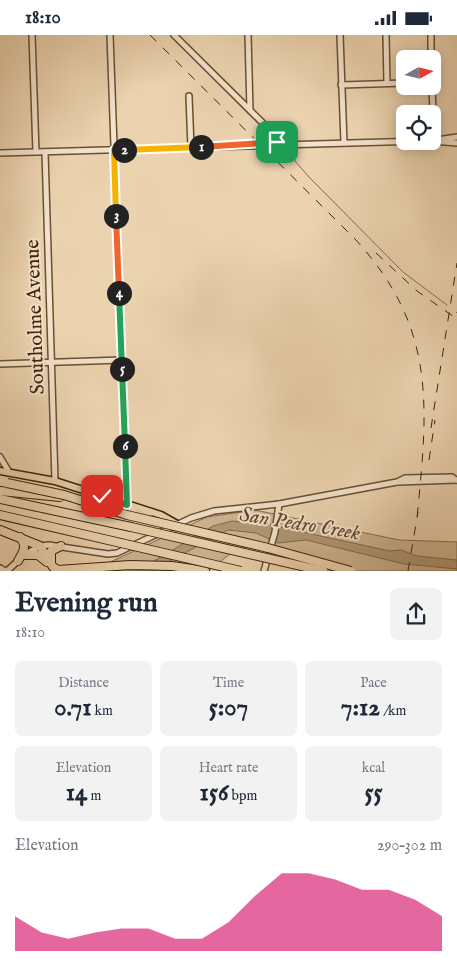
<!DOCTYPE html>
<html lang="en">
<head>
<meta charset="utf-8">
<style>
  body { margin:0; font-family:"IM FELL English",serif; background:#f2f2f3; color:#1f2937; height:100vh; display:flex; flex-direction:column; font-size:19px; white-space:nowrap }
  * { box-sizing:border-box; margin:0 }
  p { font-size:16px; color:#747a83 }
  .icon { flex:none; width:28px; height:28px; fill:none; stroke:currentColor; stroke-width:2; stroke-linecap:round; stroke-linejoin:round }
  .map { position:relative; height:536px; overflow:hidden }
  .details { display:flex; flex-direction:column; background:#fff; flex:1 }
  .details>* { flex:none }
  .needle { width:32px; rotate:82deg }
  .tools { position:absolute; left:396px; top:15px; display:grid; gap:10px }
  .tools a { display:grid; place-items:center; width:45px; height:45px; border-radius:8px; background:#fff; box-shadow:0 2px 12px #0003; font-size:25px }
  .pin { position:absolute; display:grid; place-items:center; width:42px; height:42px; color:#fff; margin:-21px; border-radius:10px; box-shadow:0 2px 8px #0006 }
  .km { position:absolute; width:25px; height:25px; margin:-12px; border-radius:50%; background:#222; color:#fff; font-size:14px; line-height:25px; text-align:center }
  .round { display:grid; place-items:center; flex:none; width:52px; height:52px; border-radius:8px; background:#f2f2f3 }
  .overview { display:flex; align-items:center; justify-content:space-between; height:85px; padding:0 15px }
  h1 { font-size:28px; font-weight:700; line-height:38px }
  .stats { display:grid; grid-template-columns:repeat(3,1fr); gap:8px; height:85px; padding:5px 15px }
  .stats div { display:grid; align-content:center; border-radius:8px; background:#f2f2f3; text-align:center }
  .stats b { font-size:25px; font-weight:700 }
  .stats small { font-size:14px; font-weight:400 }
  .stats p { font-size:14px }
  .chart { height:140px; padding:10px 15px }
  .chart p { display:flex; justify-content:space-between }
  .chart svg { width:100%; height:90px; margin-top:5px; fill:#db2777; opacity:.7 }
  .status { display:flex; justify-content:space-between; align-items:center; height:35px; padding:0 25px; background:#fff; direction:ltr }
  .status svg { height:14px; fill:currentColor }
  .map>svg:first-child { display:block }
  .green { fill:#ceb593; stroke:#866d4c }
  .water { fill:#b19876; stroke:#836a49 }
  .lines { fill:none; stroke-linecap:round; stroke-linejoin:round }
  .stream { stroke:#836a49; stroke-width:1 }
  .minor-casing { stroke:#6a5030; stroke-width:8 }
  .major-casing { stroke:#3e2506; stroke-width:9 }
  .highway-casing { stroke:#3e2506; stroke-width:10 }
  .minor { stroke:#f3e2cc; stroke-width:5 }
  .major { stroke:#ecd3b0; stroke-width:6 }
  .highway { stroke:#ecd3b0; stroke-width:8 }
  .rail { stroke:#3e2506; stroke-width:1; stroke-dasharray:9 9; stroke-linecap:butt }
  .highway-bridge-casing { stroke:#3e2506; stroke-width:10; stroke-linecap:butt }
  .highway-bridge { stroke:#ecd3b0; stroke-width:8 }
  .split-1-casing { stroke:#fff; stroke-width:10 }
  .split-2-casing { stroke:#fff; stroke-width:10 }
  .split-3-casing { stroke:#fff; stroke-width:10 }
  .split-4-casing { stroke:#fff; stroke-width:10 }
  .split-5-casing { stroke:#fff; stroke-width:10 }
  .split-6-casing { stroke:#fff; stroke-width:10 }
  .split-7-casing { stroke:#fff; stroke-width:10 }
  .split-1 { stroke:#f0652b; stroke-width:6 }
  .split-2 { stroke:#f5b400; stroke-width:6 }
  .split-3 { stroke:#f5b400; stroke-width:6 }
  .split-4 { stroke:#f0652b; stroke-width:6 }
  .split-5 { stroke:#22a559; stroke-width:6 }
  .split-6 { stroke:#22a559; stroke-width:6 }
  .split-7 { stroke:#22a559; stroke-width:6 }
  .labels { text-anchor:middle; stroke-width:4; stroke-linejoin:round; paint-order:stroke }
  .street-label { font-size:20px; fill:#3e2506; stroke:#f3e2cc }
  .water-label { font-size:21px; font-style:italic; fill:#604828; stroke:#f3e2cc }
</style>
</head>
<body>
<div class="status"><b>18:10</b><svg viewBox="0 0 49 12"><path d="M0 12V9h3v3zM5 12V6h3v6zM10 12V3h3v9zM15 12V0h3v12zM26 1h20v11H26zM47 4h2v5h-2z"/></svg></div>
<div class="map">
<svg width="457" height="536" viewBox="0 0 457 536">
  <rect width="100%" height="100%" fill="#ecd3b0"/>
  <filter id="stains"><feTurbulence type="fractalNoise" baseFrequency=".004" numOctaves="4"/><feColorMatrix values="0 0 0 0 .2 0 0 0 0 .09 0 0 0 0 .02 0 0 0 .5 -.17"/></filter>
  <radialGradient id="worn" r=".72"><stop offset=".6" stop-color="#630" stop-opacity="0"/><stop offset="1" stop-color="#630" stop-opacity=".3"/></radialGradient>
  <!-- green -->
  <path class="green" d="M255,475L399,505L457,507V536H320L283,521L248,512L234,516L208,536H91L207,482Z"/>
  <!-- water -->
  <path class="water" d="M232,486C249,488 264,485 279,492L390,516L401,515L417,521L457,525V534L404,529L306,505L278,508L256,498L228,495L151,536H137L213,491Z"/>
  <g class="lines">
    <!-- stream -->
    <g class="stream">
      <path d="M293,120L295,126L309,142L403,237L447,270"/>
      <path d="M456,277L457,278"/>
    </g>
    <defs>
      <g id="minor">
        <path d="M32,0L36,117"/>
        <path d="M110,0L127,470"/>
        <path d="M174,0L284,109"/>
        <path d="M248,0L250,75"/>
        <path d="M340,0L344,108"/>
        <path d="M386,0L387,48"/>
        <path d="M431,0V24"/>
        <path d="M341,50L405,48"/>
        <path d="M432,51L434,106"/>
        <path d="M189,61L191,113"/>
        <path d="M437,105L457,102"/>
        <path d="M433,106L457,108"/>
        <path d="M252,108H281"/>
        <path d="M45,117L55,446"/>
        <path d="M0,118L421,106"/>
        <path d="M0,329L122,325"/>
        <path d="M0,422L9,437"/>
        <path d="M398,447L457,445"/>
        <path d="M26,519L40,511L49,510L108,519L117,518L191,483L214,476L279,469L397,447L405,443L452,442L456,445"/>
        <path d="M0,533L5,536"/>
        <path d="M7,536L20,524"/>
        <path d="M264,536L275,497L279,469"/>
      </g>
      <g id="major">
        <path d="M0,436L55,446L161,480L177,489"/>
        <path d="M128,471L135,478L149,482"/>
      </g>
      <g id="highway">
        <path d="M0,456L60,462"/>
        <path d="M0,464L131,492"/>
        <path d="M87,465L127,470"/>
        <path d="M0,480L121,508"/>
        <path d="M0,495L40,511L53,532L58,535L130,530L172,531L205,536"/>
        <path d="M25,520H38L47,527"/>
        <path d="M18,526C24,516 27,511 20,502"/>
        <path d="M51,527V516L61,511"/>
      </g>
    </defs>
    <!-- minor casing -->
    <use href="#minor" class="minor-casing"/>
    <!-- major casing -->
    <use href="#major" class="major-casing"/>
    <!-- highway casing -->
    <use href="#highway" class="highway-casing"/>
    <!-- minor -->
    <use href="#minor" class="minor"/>
    <!-- major -->
    <use href="#major" class="major"/>
    <!-- highway -->
    <use href="#highway" class="highway"/>
    <!-- rail -->
    <g class="rail">
      <path d="M150,0L355,204C437,293 428,371 417,483"/>
      <path d="M376,218L417,256L457,284"/>
      <path d="M431,393L457,228"/>
      <path d="M429,425L435,385"/>
      <path d="M408,536L418,477"/>
    </g>
    <defs>
      <g id="highway-bridge">
        <path d="M7,448L64,460L127,480L268,513L351,536"/>
        <path d="M131,492L323,536"/>
        <path d="M121,508L241,536"/>
      </g>
    </defs>
    <!-- highway-bridge casing -->
    <use href="#highway-bridge" class="highway-bridge-casing"/>
    <!-- highway-bridge -->
    <use href="#highway-bridge" class="highway-bridge"/>
  </g>
  <g class="lines">
    <defs>
      <path id="split-1" d="M201,112L277,107"/>
      <path id="split-2" d="M124,115L201,112"/>
      <path id="split-3" d="M116,181L114,115H124"/>
      <path id="split-4" d="M116,181L119,258"/>
      <path id="split-5" d="M119,258L122,334"/>
      <path id="split-6" d="M122,334L125,411"/>
      <path id="split-7" d="M102,461L127,470L125,411"/>
    </defs>
    <!-- split-1 casing -->
    <use href="#split-1" class="split-1-casing"/>
    <!-- split-2 casing -->
    <use href="#split-2" class="split-2-casing"/>
    <!-- split-3 casing -->
    <use href="#split-3" class="split-3-casing"/>
    <!-- split-4 casing -->
    <use href="#split-4" class="split-4-casing"/>
    <!-- split-5 casing -->
    <use href="#split-5" class="split-5-casing"/>
    <!-- split-6 casing -->
    <use href="#split-6" class="split-6-casing"/>
    <!-- split-7 casing -->
    <use href="#split-7" class="split-7-casing"/>
    <!-- split-1 -->
    <use href="#split-1" class="split-1"/>
    <!-- split-2 -->
    <use href="#split-2" class="split-2"/>
    <!-- split-3 -->
    <use href="#split-3" class="split-3"/>
    <!-- split-4 -->
    <use href="#split-4" class="split-4"/>
    <!-- split-5 -->
    <use href="#split-5" class="split-5"/>
    <!-- split-6 -->
    <use href="#split-6" class="split-6"/>
    <!-- split-7 -->
    <use href="#split-7" class="split-7"/>
  </g>
  <g class="labels">
    <!-- street labels -->
    <g class="street-label">
      <text transform="translate(34 282) rotate(-92)" y="7">Southolme Avenue</text>
    </g>
    <!-- water labels -->
    <g class="water-label">
      <text transform="translate(300 488) rotate(9)" y="7">San Pedro Creek</text>
    </g>
  </g>
  <rect width="100%" height="100%" filter="url(#stains)"/>
  <rect width="100%" height="100%" fill="url(#worn)"/>
</svg>
<div class="tools">
<a><svg class="needle" viewBox="-14 -14 28 28"><path d="M0-13l5 13h-10z" fill="#e53935"/><path d="M0 13l5-13h-10z" fill="#747a83"/></svg></a>
<a><svg class="icon" aria-label="locate" viewBox="0 0 24 24"><circle cx="12" cy="12" r="6"/><path d="M12 2v4M12 18v4M2 12h4M18 12h4"/></svg></a>
</div>
<div class="pin" style="left:277px;top:107px;background:#1e9e55"><svg class="icon" aria-label="arrive" viewBox="0 0 24 24"><path d="M6 21V4h12l-3 4 3 4H6"/></svg></div>
<div class="pin" style="left:102px;top:461px;background:#d93025"><svg class="icon" aria-label="check" viewBox="0 0 24 24"><path d="M5 12l5 5 9-10"/></svg></div>
<b class="km" style="left:201px;top:112px">1</b>
<b class="km" style="left:124px;top:115px">2</b>
<b class="km" style="left:116px;top:181px">3</b>
<b class="km" style="left:119px;top:258px">4</b>
<b class="km" style="left:122px;top:334px">5</b>
<b class="km" style="left:125px;top:411px">6</b>
</div>
<section class="details">
<div class="overview"><div><h1>Evening run</h1><p>18:10</p></div><a class="round"><svg class="icon" aria-label="share" viewBox="0 0 24 24"><path d="M12 15V3M7 8l5-5 5 5M5 13v7h14v-7"/></svg></a></div>
<div class="stats">
<div><p>Distance</p><b>0.71<small> km</small></b></div>
<div><p>Time</p><b>5:07</b></div>
<div><p>Pace</p><b>7:12<small> /km</small></b></div>
</div>
<div class="stats">
<div><p>Elevation</p><b>14<small> m</small></b></div>
<div><p>Heart rate</p><b>156<small> bpm</small></b></div>
<div><p>kcal</p><b>55</b></div>
</div>
<div class="chart"><p><span>Elevation</span>290–302 m</p>
<svg viewBox="0 0 160 44" preserveAspectRatio="none"><path d="M0 44V27L10 35L20 38L30 35L40 33L50 33L60 38L70 38L80 30L90 17L100 6L110 6L120 9L130 14L140 14L150 19L160 27V44z"/></svg>
</div>
</section>
</body>
</html>
